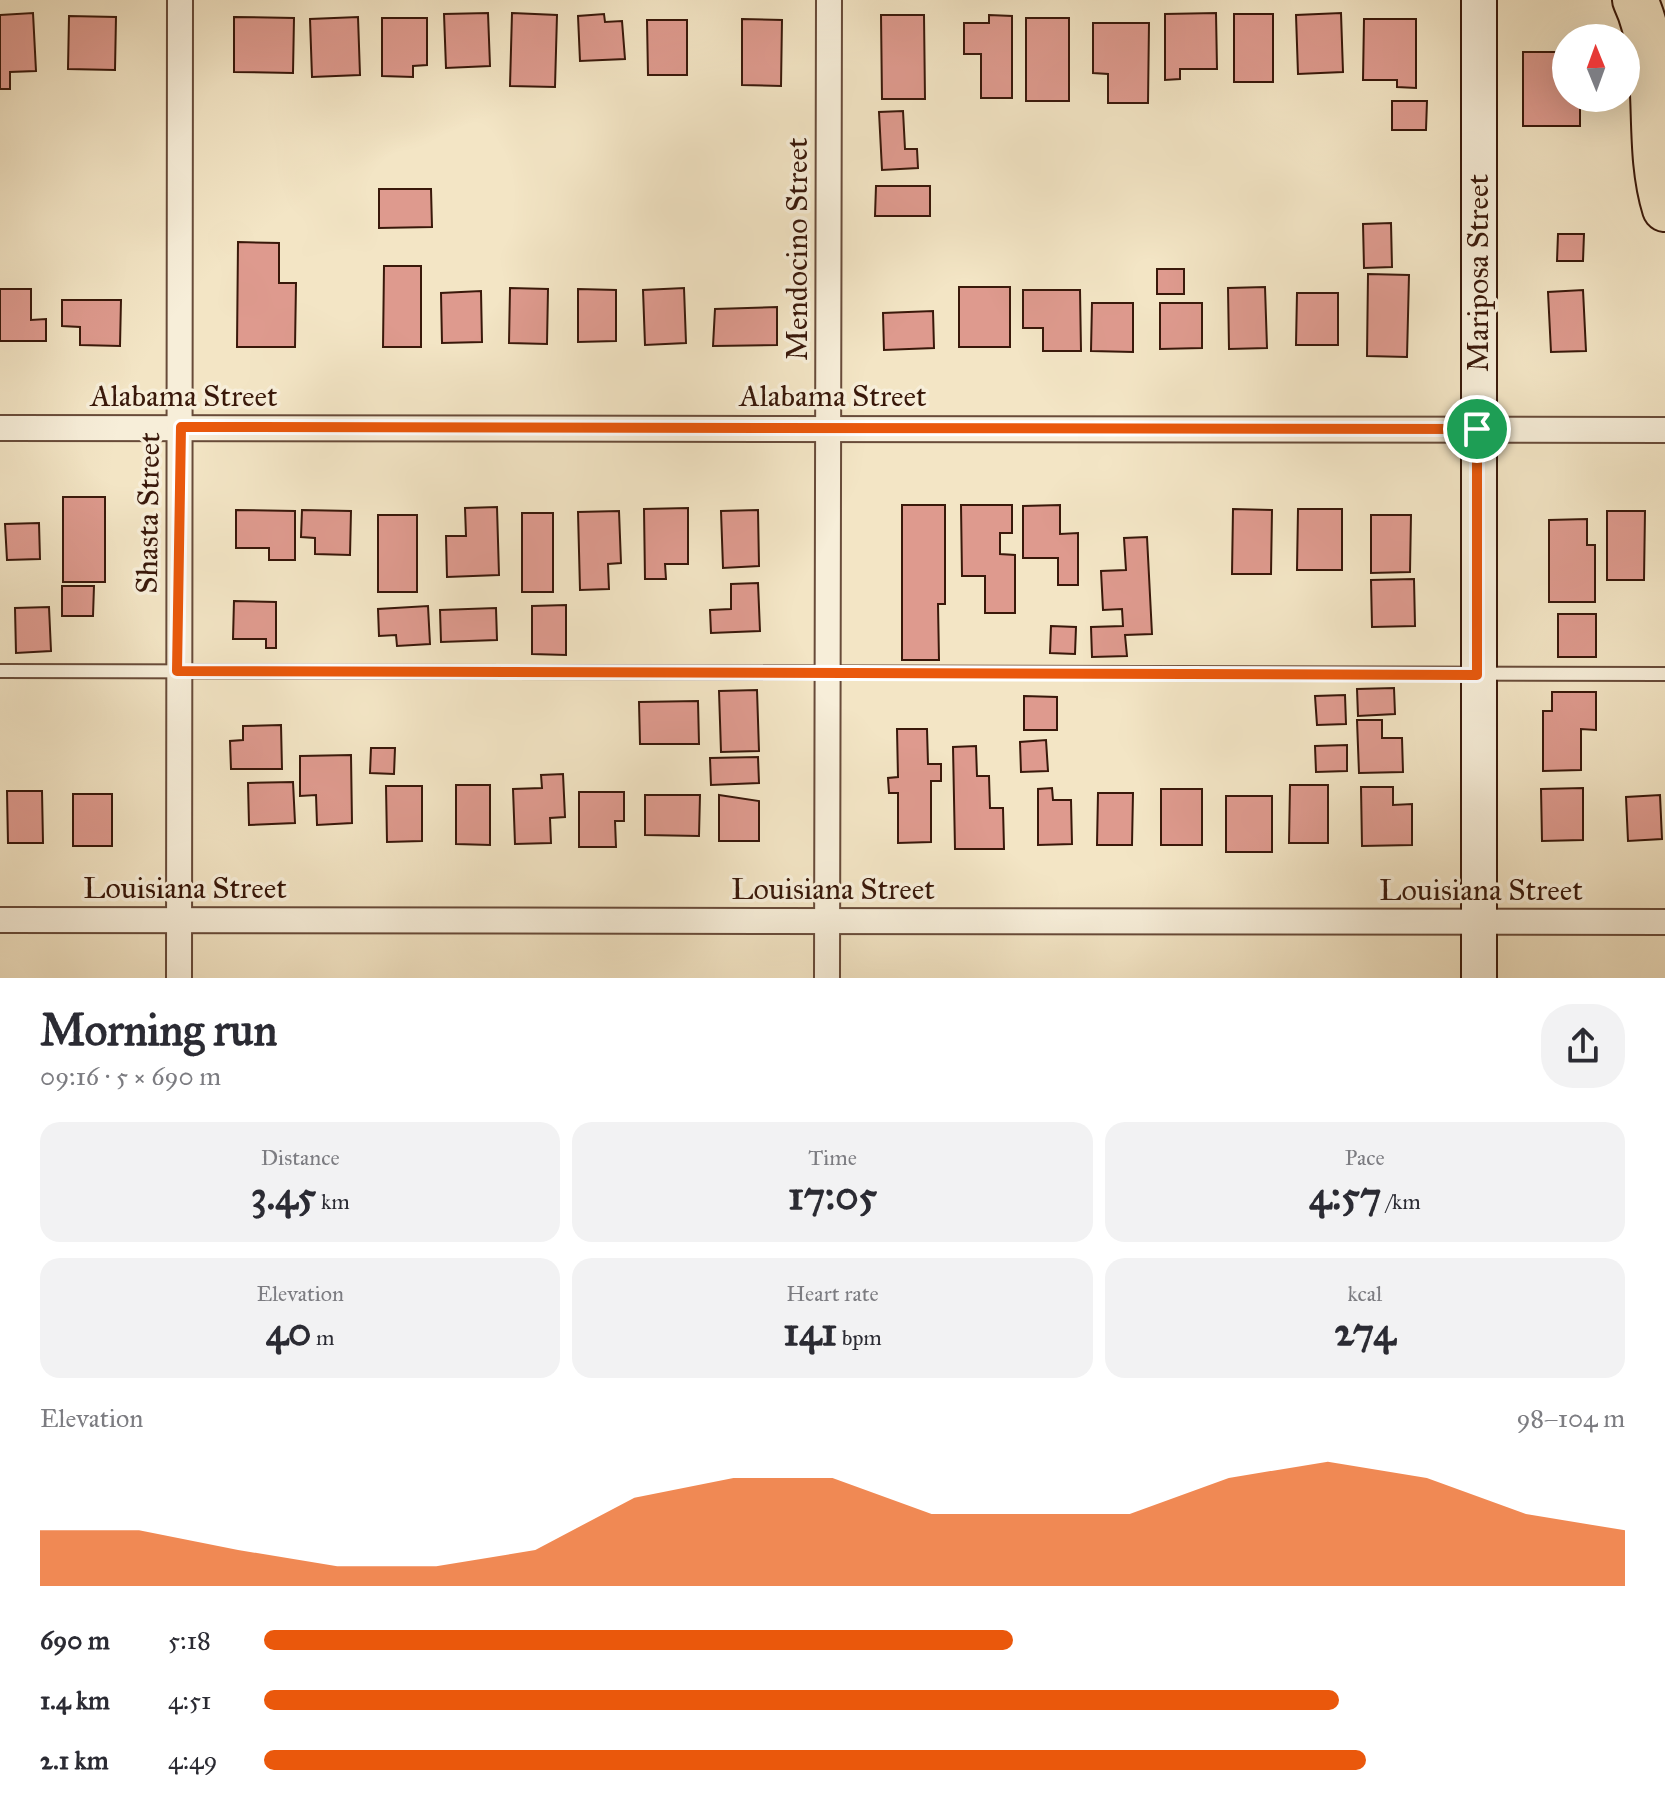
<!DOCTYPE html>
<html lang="en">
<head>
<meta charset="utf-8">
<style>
  body { margin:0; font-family:"IM FELL Great Primer",serif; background:#f2f2f3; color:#2b2b33; height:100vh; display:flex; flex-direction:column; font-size:30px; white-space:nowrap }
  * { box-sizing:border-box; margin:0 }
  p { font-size:26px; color:#7c7c81 }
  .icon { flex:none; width:44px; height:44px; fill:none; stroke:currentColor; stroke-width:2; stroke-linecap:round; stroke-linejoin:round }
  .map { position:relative; height:978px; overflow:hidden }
  .panel { display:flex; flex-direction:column; background:#fff; flex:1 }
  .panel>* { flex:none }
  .needle { width:52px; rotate:359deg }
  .buttons { position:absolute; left:1552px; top:24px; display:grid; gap:16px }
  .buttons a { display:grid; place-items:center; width:88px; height:88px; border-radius:50%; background:#fff; box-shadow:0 8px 32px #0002; font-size:40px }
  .pin { position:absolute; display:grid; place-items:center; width:68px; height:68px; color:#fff; margin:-34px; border:4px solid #fff; border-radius:50%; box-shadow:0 2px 8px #0007 }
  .round { display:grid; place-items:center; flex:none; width:84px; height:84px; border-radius:32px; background:#f2f2f3 }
  .head { display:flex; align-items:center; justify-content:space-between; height:136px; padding:0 40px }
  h1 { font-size:44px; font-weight:700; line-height:60px }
  .figures { display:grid; grid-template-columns:repeat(3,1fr); gap:12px; height:136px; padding:8px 40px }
  .figures div { display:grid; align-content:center; border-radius:20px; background:#f2f2f3; text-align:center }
  .figures b { font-size:40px; font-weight:700 }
  .figures small { font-size:22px; font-weight:400 }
  .figures p { font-size:22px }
  .chart { height:224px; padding:16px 40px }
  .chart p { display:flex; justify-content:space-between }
  .chart svg { width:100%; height:144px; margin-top:8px; fill:#ea580c; opacity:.7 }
  ul { padding:0 40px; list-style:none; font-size:26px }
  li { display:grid; grid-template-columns:128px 96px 1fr; align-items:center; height:60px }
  li i { height:20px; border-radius:10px; background:#ea580c }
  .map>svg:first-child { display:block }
  .building { fill:#de9a8e; stroke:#39180a; stroke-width:2 }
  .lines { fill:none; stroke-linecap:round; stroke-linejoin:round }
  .lane-casing { stroke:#684b39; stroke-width:16 }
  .street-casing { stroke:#684b39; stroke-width:28 }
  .secondary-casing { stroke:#39180a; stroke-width:38 }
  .highway-casing { stroke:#39180a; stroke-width:48 }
  .lane { stroke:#f7eed9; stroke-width:12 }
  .street { stroke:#f7eed9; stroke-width:24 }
  .secondary { stroke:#f7eed9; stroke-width:34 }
  .highway { stroke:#f3e5c5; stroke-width:44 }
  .route-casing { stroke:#fff; stroke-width:16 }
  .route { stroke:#ea580c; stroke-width:10 }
  .labels { text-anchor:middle; stroke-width:7; stroke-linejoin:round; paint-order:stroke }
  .street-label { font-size:30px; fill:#39180a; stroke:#f7eed9 }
</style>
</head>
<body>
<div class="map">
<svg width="1665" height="978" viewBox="0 0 1665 978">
  <rect width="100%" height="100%" fill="#f3e5c5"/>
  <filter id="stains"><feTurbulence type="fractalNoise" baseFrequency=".0025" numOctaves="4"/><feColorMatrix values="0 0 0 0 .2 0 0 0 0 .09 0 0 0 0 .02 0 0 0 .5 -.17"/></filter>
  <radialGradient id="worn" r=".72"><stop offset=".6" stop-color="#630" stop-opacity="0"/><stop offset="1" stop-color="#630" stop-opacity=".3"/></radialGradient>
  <!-- building -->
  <g class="building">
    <path d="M33,13L36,71L10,72V89H0V15Z"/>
    <path d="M488,13L490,66L446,68L444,14Z"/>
    <path d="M512,13L557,15L555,87L510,86Z"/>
    <path d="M1216,13L1217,69H1180V79L1165,80V14Z"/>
    <path d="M1341,13L1343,72L1298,74L1296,15Z"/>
    <path d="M604,14L605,22L622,21L625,59L580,61L578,16Z"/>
    <rect x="1234" y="14" width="39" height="68"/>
    <path d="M881,15H924L925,99H882Z"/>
    <path d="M989,15L1012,16V98H981V54H964V23H989Z"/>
    <path d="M69,16L116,17L115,70L68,69Z"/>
    <path d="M234,17L294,18L293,73L234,72Z"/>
    <path d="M358,17L360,75L312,77L310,19Z"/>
    <path d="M382,18H427V65L413,66V77L382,76Z"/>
    <rect x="1026" y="18" width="43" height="83"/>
    <path d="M742,19L782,20L781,86L742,85Z"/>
    <path d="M1364,19H1416V88L1397,87V80H1363Z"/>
    <path d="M647,20H687V75H648Z"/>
    <path d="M1093,23H1149L1148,103H1108V74L1093,73Z"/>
    <path d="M1523,52H1566V98H1580V126H1523Z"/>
    <path d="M1392,101H1427L1426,130H1392Z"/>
    <path d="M903,111L905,149H917L918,168L882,170L879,112Z"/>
    <path d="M876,186H930V216H875Z"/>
    <path d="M379,189H431L432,227L379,228Z"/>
    <path d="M1391,223L1392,267L1364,268L1363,224Z"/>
    <path d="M1558,234H1584L1583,261H1557Z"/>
    <path d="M238,242L279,243V283H296L295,347H237Z"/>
    <path d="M384,266H421V347H383Z"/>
    <rect x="1157" y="269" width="27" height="25"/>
    <path d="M1368,274L1409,275L1407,357L1367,356Z"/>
    <rect x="959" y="287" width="51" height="60"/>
    <path d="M1265,287L1267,348L1229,349L1228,288Z"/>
    <path d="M510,288L548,289L547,344L509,343Z"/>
    <path d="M684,288L686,343L645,345L643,290Z"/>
    <path d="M0,289H31V320L46,319V341H0Z"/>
    <path d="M578,289L616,290V341L578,342Z"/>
    <path d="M1023,290H1080L1081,351H1043V328H1023Z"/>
    <path d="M1583,290L1586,351L1551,352L1548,292Z"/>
    <path d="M481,291L482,342L442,343L441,293Z"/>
    <path d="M1297,293H1338V345H1296Z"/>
    <path d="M62,300H121L120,346L80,345V327L62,326Z"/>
    <path d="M1092,303H1133V352L1091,351Z"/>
    <path d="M1160,303H1202V348L1160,349Z"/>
    <path d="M777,307V345L713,346L715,309Z"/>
    <path d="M933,311L934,348L884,350L883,313Z"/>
    <rect x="63" y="497" width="42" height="85"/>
    <path d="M902,505H945V604H938L939,660H902Z"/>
    <path d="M961,505H1012V533H1000V554L1015,555V613H985V576H962Z"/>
    <path d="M1060,505V534L1078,533V585H1058V558H1023V506Z"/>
    <path d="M497,507L499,575L447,577L446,536H466L465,508Z"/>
    <path d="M688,508V564H665L666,579H645L644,509Z"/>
    <path d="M1233,509L1272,510L1271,574H1232Z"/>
    <path d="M1298,509H1342V570H1297Z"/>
    <path d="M236,510L295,511V560H269V548H236Z"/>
    <path d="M302,510L351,511L350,555L315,554V538L301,537Z"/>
    <path d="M758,510L759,566L723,568L721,511Z"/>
    <path d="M619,511L621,563L608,564L609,589L580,590L578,512Z"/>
    <path d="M1607,511H1645L1644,580H1607Z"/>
    <rect x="522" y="513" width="31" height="79"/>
    <rect x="378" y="515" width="39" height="77"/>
    <path d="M1371,515H1411L1410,572L1371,573Z"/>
    <path d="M1587,519V545H1595V602H1549V520Z"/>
    <path d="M39,523L40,559L7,560L5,524Z"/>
    <path d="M1147,537L1152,634L1125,635L1127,656L1092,657L1091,627L1123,626L1122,609L1103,610L1101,571L1126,570L1124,538Z"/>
    <path d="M1414,579L1415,626L1372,627L1371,580Z"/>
    <path d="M758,583L760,631L711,633L710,610L731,609V584Z"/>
    <path d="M62,586H94L93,616H62Z"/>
    <path d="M234,601L276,602V648H266V639H233Z"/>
    <path d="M566,605V655L532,654V606Z"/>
    <path d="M428,606L430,644L397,646L396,635L379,636L378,609Z"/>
    <path d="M49,607L51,651L16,653L15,608Z"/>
    <path d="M496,608L497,640L441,642L440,610Z"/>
    <rect x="1558" y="614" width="38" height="43"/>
    <path d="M1051,626L1076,627L1075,654L1050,653Z"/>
    <path d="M1394,688L1395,714L1358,716L1357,689Z"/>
    <path d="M757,690L759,751L721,752L719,691Z"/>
    <path d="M1552,692H1596V730L1581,729V770L1543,771V711H1552Z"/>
    <path d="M1345,695L1346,724L1317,725L1315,696Z"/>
    <path d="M1024,696L1057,697V730H1024Z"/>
    <path d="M698,701L699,744H640L639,702Z"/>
    <path d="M1357,720H1382V738H1402L1403,772L1359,773Z"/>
    <path d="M281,725L282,769H231L230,741L243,740V726Z"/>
    <path d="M897,729H927L928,764H941V781H931V842L898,843V793H889L888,778L898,777Z"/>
    <path d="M1046,740L1048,771L1021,772L1020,742Z"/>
    <path d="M1347,745V771L1316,772L1315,746Z"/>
    <path d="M976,746L977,776H989L990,808H1003L1004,849H955L953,747Z"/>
    <path d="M371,748H395L394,774L370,773Z"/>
    <path d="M351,755L352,823L317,825L316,795L300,796V756Z"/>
    <path d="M758,757L759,783L711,785L710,758Z"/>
    <path d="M563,774L565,817L550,818L551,843L515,844L513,789L542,788L541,775Z"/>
    <path d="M293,782L295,823L249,825L248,783Z"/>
    <path d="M456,785H490V845L456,844Z"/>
    <path d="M1290,785H1328V843H1289Z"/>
    <path d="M386,786H422V841L387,842Z"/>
    <path d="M1361,787H1393V805L1412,804V845L1362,846Z"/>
    <path d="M1052,788L1053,800H1071L1072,844L1038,845V789Z"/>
    <path d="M1583,788V840L1542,841L1541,789Z"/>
    <rect x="1161" y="789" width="41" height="56"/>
    <path d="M7,791H42L43,843H8Z"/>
    <path d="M579,792H624V821H615L616,847H579Z"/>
    <path d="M1098,793H1133L1132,845H1097Z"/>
    <rect x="73" y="794" width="39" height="52"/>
    <path d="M645,795H700L699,836L645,835Z"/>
    <path d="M719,795L759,801V841H719Z"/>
    <path d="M1660,795L1662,839L1628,841L1626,797Z"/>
    <rect x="1226" y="796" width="46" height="56"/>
  </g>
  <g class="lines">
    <defs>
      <path id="lane" d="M0,671L1665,674"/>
      <g id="street">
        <path d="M0,428L1665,430"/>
        <path d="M0,920L1665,922"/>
        <path d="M179,978L180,0"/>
        <path d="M827,978L829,0"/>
      </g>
      <path id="secondary" d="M1479,0V978"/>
      <path id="highway" d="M1635,0C1665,64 1644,141 1665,209"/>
    </defs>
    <!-- lane casing -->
    <use href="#lane" class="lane-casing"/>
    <!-- street casing -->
    <use href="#street" class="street-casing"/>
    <!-- secondary casing -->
    <use href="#secondary" class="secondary-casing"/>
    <!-- highway casing -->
    <use href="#highway" class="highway-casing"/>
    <!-- lane -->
    <use href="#lane" class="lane"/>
    <!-- street -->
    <use href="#street" class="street"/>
    <!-- secondary -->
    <use href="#secondary" class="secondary"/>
    <!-- highway -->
    <use href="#highway" class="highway"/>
  </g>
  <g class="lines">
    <defs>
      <path id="route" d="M181,427L1477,429V675L177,671Z"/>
    </defs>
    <!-- route casing -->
    <use href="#route" class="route-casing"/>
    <!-- route -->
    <use href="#route" class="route"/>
  </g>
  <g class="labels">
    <!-- street labels -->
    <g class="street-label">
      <text transform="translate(797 249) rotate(-90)" y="10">Mendocino Street</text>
      <text transform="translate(1478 273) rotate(-90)" y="10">Mariposa Street</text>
      <text x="184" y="406">Alabama Street</text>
      <text x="833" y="406">Alabama Street</text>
      <text transform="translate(148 513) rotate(-89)" y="10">Shasta Street</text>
      <text x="185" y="898">Louisiana Street</text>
      <text x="833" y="899">Louisiana Street</text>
      <text x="1481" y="900">Louisiana Street</text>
    </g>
  </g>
  <rect width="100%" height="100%" filter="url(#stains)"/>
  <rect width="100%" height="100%" fill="url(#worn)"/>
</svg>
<div class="buttons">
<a><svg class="needle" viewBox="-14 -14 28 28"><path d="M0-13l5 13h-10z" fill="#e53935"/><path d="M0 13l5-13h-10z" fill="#7c7c81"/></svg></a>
</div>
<div class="pin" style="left:1477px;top:429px;background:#1e9e55"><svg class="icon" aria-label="arrive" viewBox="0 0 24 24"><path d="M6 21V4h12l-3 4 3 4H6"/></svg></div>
</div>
<section class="panel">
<div class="head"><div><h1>Morning run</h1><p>09:16 · 5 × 690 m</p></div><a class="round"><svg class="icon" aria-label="share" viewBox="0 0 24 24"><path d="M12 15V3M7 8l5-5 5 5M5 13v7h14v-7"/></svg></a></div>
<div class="figures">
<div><p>Distance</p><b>3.45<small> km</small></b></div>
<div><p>Time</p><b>17:05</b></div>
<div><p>Pace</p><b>4:57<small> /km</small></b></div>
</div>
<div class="figures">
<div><p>Elevation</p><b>40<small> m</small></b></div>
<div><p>Heart rate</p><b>141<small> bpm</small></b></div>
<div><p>kcal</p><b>274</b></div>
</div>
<div class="chart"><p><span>Elevation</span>98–104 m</p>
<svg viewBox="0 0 160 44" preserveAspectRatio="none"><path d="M0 44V27L10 27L20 33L30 38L40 38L50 33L60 17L70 11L80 11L90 22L100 22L110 22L120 11L130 6L140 11L150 22L160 27V44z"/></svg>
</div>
<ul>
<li><b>690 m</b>5:18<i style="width:55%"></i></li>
<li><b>1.4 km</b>4:51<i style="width:79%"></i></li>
<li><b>2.1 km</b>4:49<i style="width:81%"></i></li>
</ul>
</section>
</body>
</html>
